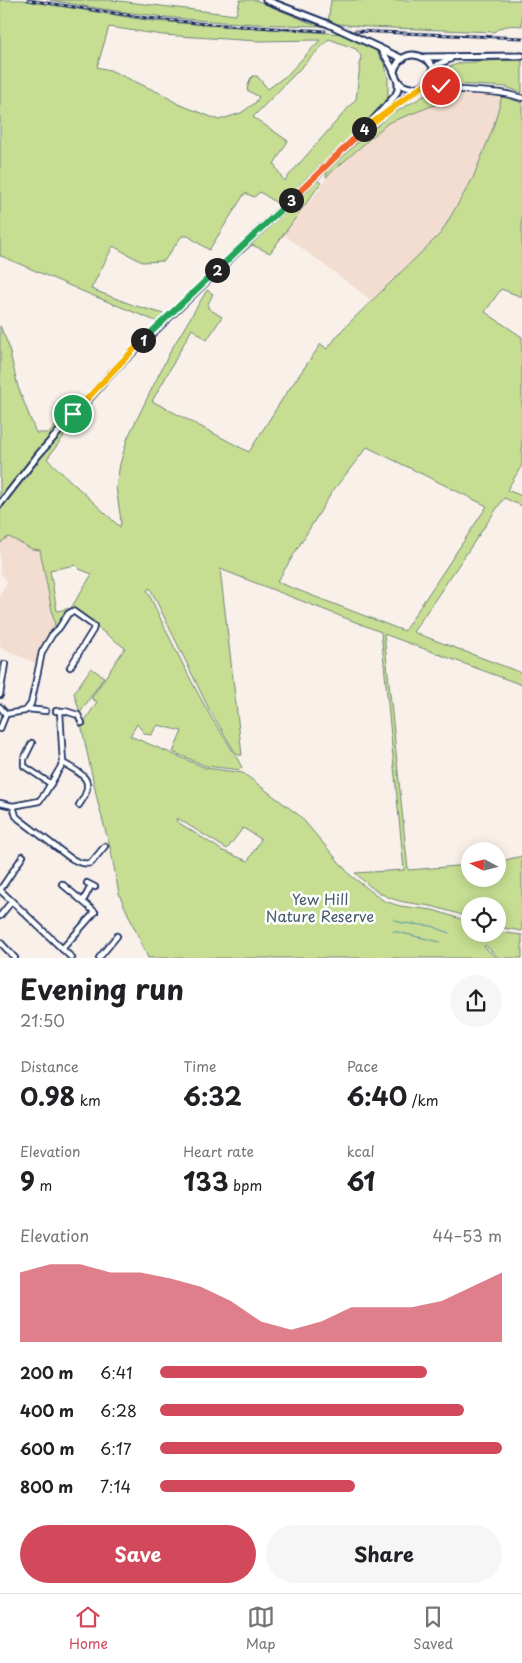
<!DOCTYPE html>
<html lang="en">
<head>
<meta charset="utf-8">
<style>
  body { margin:0; font-family:"Playpen Sans",sans-serif; background:#f6f6f6; color:#202124; height:100vh; display:flex; flex-direction:column; font-size:19px; white-space:nowrap }
  * { box-sizing:border-box; margin:0 }
  p { font-size:16px; color:#757577 }
  .icon { flex:none; width:28px; height:28px; fill:none; stroke:currentColor; stroke-width:2; stroke-linecap:round; stroke-linejoin:round }
  .map { position:relative; height:958px; overflow:hidden }
  .sheet { display:flex; flex-direction:column; background:#fff; flex:1 }
  .sheet>* { flex:none }
  .needle { width:32px; rotate:277deg }
  .controls { position:absolute; left:461px; top:842px; display:grid; gap:10px }
  .controls a { display:grid; place-items:center; width:45px; height:45px; border-radius:50%; background:#fff; box-shadow:0 2px 12px #0003; font-size:25px }
  .pin { position:absolute; display:grid; place-items:center; width:42px; height:42px; color:#fff; margin:-21px; border:2px solid #fff; border-radius:50%; box-shadow:0 1px 5px #0007 }
  .km { position:absolute; width:25px; height:25px; margin:-12px; border-radius:50%; background:#222; color:#fff; font-size:14px; line-height:25px; text-align:center }
  .round { display:grid; place-items:center; flex:none; width:52px; height:52px; border-radius:26px; background:#f6f6f6 }
  .headline { display:flex; align-items:center; justify-content:space-between; height:85px; padding:0 20px }
  h1 { font-size:28px; font-weight:700; line-height:38px }
  .figures { display:grid; grid-template-columns:repeat(3,1fr); gap:8px; height:85px; padding:5px 20px }
  .figures div { display:grid; align-content:center }
  .figures b { font-size:25px; font-weight:700 }
  .figures small { font-size:14px; font-weight:400 }
  .figures p { font-size:14px }
  .chart { height:140px; padding:10px 20px }
  .chart p { display:flex; justify-content:space-between }
  .chart svg { width:100%; height:90px; margin-top:5px; fill:#d1495b; opacity:.7 }
  .cta { display:flex; gap:10px; margin-top:auto; padding:10px 20px }
  .cta a { flex:1; height:58px; border-radius:30px; background:#d1495b; color:#fff; font-size:20px; font-weight:700; line-height:58px; text-align:center }
  .cta a+a { background:#f6f6f6; color:#202124 }
  ul { padding:0 20px; list-style:none; font-size:16px }
  li { display:grid; grid-template-columns:80px 60px 1fr; align-items:center; height:38px }
  li i { height:12px; border-radius:6px; background:#d1495b }
  .tab-bar { display:flex; justify-content:space-around; align-items:center; height:70px; border-top:1px solid #e0e0e0; background:#fff; font-size:14px; color:#757577 }
  .tab-bar a { display:grid; justify-items:center; gap:2px }
  .tab-bar .selected { color:#d1495b }
  .map>svg:first-child { display:block }
  .built { fill:#f2ddd0 }
  .green { fill:#c6dd92; stroke:#708678; fill-rule:evenodd }
  .lines { fill:none; stroke-linecap:round; stroke-linejoin:round }
  .stream { stroke:#5b93ab; stroke-width:1 }
  .minor-casing { stroke:#1b2f5e; stroke-width:8 }
  .major-casing { stroke:#1b2f5e; stroke-width:9 }
  .minor { stroke:#fff; stroke-width:4.5 }
  .major { stroke:#fff; stroke-width:5 }
  .rail-casing { stroke:#1b2f5e; stroke-width:3 }
  .rail { stroke:#fff; stroke-width:1; stroke-dasharray:4; stroke-linecap:butt }
  .split-1-casing { stroke:#fff; stroke-width:10 }
  .split-2-casing { stroke:#fff; stroke-width:10 }
  .split-3-casing { stroke:#fff; stroke-width:10 }
  .split-4-casing { stroke:#fff; stroke-width:10 }
  .split-5-casing { stroke:#fff; stroke-width:10 }
  .split-1 { stroke:#f5b400; stroke-width:6 }
  .split-2 { stroke:#22a559; stroke-width:6 }
  .split-3 { stroke:#22a559; stroke-width:6 }
  .split-4 { stroke:#f0652b; stroke-width:6 }
  .split-5 { stroke:#f5b400; stroke-width:6 }
  .labels { text-anchor:middle; stroke-width:5; stroke-linejoin:round; paint-order:stroke }
  .park-label { font-size:15px; fill:#465a6b; stroke:#fff }
</style>
</head>
<body>
<div class="map">
<svg width="522" height="958" viewBox="0 0 522 958">
  <rect width="100%" height="100%" fill="#f9f0ea"/>
  <filter id="ink" filterUnits="userSpaceOnUse"><feTurbulence type="fractalNoise" baseFrequency=".02" numOctaves="2"/><feDisplacementMap in="SourceGraphic" scale="10" xChannelSelector="R" yChannelSelector="G"/><feConvolveMatrix kernelMatrix="1 2 1 2 8 2 1 2 1" color-interpolation-filters="sRGB"/></filter>
  <g filter="url(#ink)">
    <!-- built -->
    <g class="built">
      <path d="M460,95L502,96L493,128L473,178L441,233L371,300L283,234L322,186L326,177L388,123Z"/>
      <path d="M27,486L55,626L35,663L0,647V595L7,582L0,571V518Z"/>
    </g>
    <!-- green -->
    <g class="green">
      <path d="M0,0H22L152,21L344,34L375,49L385,65L388,78V98L360,130L310,175L280,205L260,192L254,197L245,193L209,250L188,236H182L164,261L142,262L113,246L91,289L133,305L164,314L158,322L89,294L1,256H0ZM109,27L163,35L257,41L320,40L287,75L268,89L257,76H253L250,79L247,90L259,97L255,103L241,113L219,120L178,104L162,94L110,70L97,67ZM329,39L356,49L361,56L356,99L284,181L274,164L288,141L253,117Z"/>
      <path d="M50,0H111L236,15L240,0H256L308,22L325,26C233,25 140,17 50,0Z"/>
      <path d="M331,0H522V26C512,25 502,25 494,32L368,27L328,23Z"/>
      <path d="M501,60H522V93L506,87L456,84L446,80L445,75L449,67L460,63Z"/>
      <path d="M431,92L460,95L388,123L326,177L327,169L388,116Z"/>
      <path d="M502,96L522,103V297L501,289L485,312L522,337V465L507,490L522,496V506L504,498L413,632L522,673V685L384,634L408,870L470,865V879H498V862L522,856V931L498,927V906H470V934H498V932L522,935V958H499L485,945L484,947L497,958H148L119,894L111,851L98,803L81,724L86,719L97,702L92,699V697L125,648L71,608L58,627L55,626L40,550L32,549L9,537L5,539L0,544V508L58,435L105,384L107,385L72,425L47,459L120,527L121,521L116,487L120,464L128,437L171,350L207,290L213,294L208,304V308L222,317L207,340L192,329C178,353 167,377 152,401L249,452L283,398L321,344L327,349L343,329L441,233L473,178L493,128ZM367,447L487,506L404,631L277,582L332,492ZM76,565L79,569L92,574L71,608L57,611L50,570ZM220,569L381,632L404,870L355,873C364,881 374,891 386,896C402,904 418,903 435,907C446,910 458,914 469,917L467,921L433,910L400,906L384,901L350,875L300,816L243,773L206,768L130,736L137,724L145,734L151,735L158,725L182,731L173,752L206,766L240,770L242,768C233,748 219,731 208,712C186,672 166,631 147,590L150,588L210,711L237,755H242ZM177,818L227,849L243,828L261,839L248,861L223,851L176,821Z"/>
      <path d="M317,180L321,183L270,253L252,245L243,253L240,252Z"/>
      <path d="M0,326L8,344L18,387L36,433H49L63,417L64,420L0,498Z"/>
      <path d="M91,668L104,677L80,713L74,693Z"/>
    </g>
    <g class="lines">
      <!-- stream -->
      <g class="stream">
        <path d="M393,919L402,923L432,926L449,933"/>
        <path d="M393,931L440,942"/>
      </g>
      <defs>
        <g id="minor">
          <path d="M425,84C434,84 443,88 452,89C476,92 499,90 522,98"/>
          <path d="M0,695L5,664"/>
          <path d="M0,707L6,714L25,711L27,709L46,711"/>
          <path d="M27,709L31,704L42,652L52,635L59,628L68,614L73,611L94,626L93,630L70,667"/>
          <path d="M56,711H65L78,715L82,723"/>
          <path d="M0,729L6,714"/>
          <path d="M32,743L24,759V766L51,784"/>
          <path d="M63,763C85,775 96,781 79,805"/>
          <path d="M0,803L13,806L16,816L19,819L69,857C75,861 84,865 91,863L105,846"/>
          <path d="M13,806L39,801L44,795L63,763L60,711"/>
          <path d="M87,883L95,887"/>
          <path d="M62,884L95,912L62,949"/>
          <path d="M0,890L72,958"/>
          <path d="M0,890L23,856"/>
          <path d="M83,901L91,886"/>
          <path d="M0,916L12,901"/>
          <path d="M0,942L15,958"/>
          <path d="M99,958L117,936"/>
        </g>
        <g id="major">
          <path d="M266,0L328,24L403,59"/>
          <path d="M380,48C383,53 387,58 390,64C395,71 395,82 404,86C410,89 417,88 423,85C456,68 403,35 394,72"/>
          <path d="M425,57L522,56"/>
          <path d="M433,69L439,64L450,59"/>
          <path d="M372,124L418,88"/>
          <path d="M0,504L39,454L110,374L367,127L395,96L398,90V81"/>
        </g>
      </defs>
      <!-- minor casing -->
      <use href="#minor" class="minor-casing"/>
      <!-- major casing -->
      <use href="#major" class="major-casing"/>
      <!-- minor -->
      <use href="#minor" class="minor"/>
      <!-- major -->
      <use href="#major" class="major"/>
      <defs>
        <g id="rail">
          <path d="M28,0L147,18L208,24L325,31"/>
          <path d="M355,31L522,38"/>
        </g>
      </defs>
      <!-- rail casing -->
      <use href="#rail" class="rail-casing"/>
      <!-- rail -->
      <use href="#rail" class="rail"/>
    </g>
  </g>
  <g class="lines" filter="url(#ink)">
    <defs>
      <path id="split-1" d="M73,414L110,374L143,340"/>
      <path id="split-2" d="M143,340L217,270"/>
      <path id="split-3" d="M217,270L291,200"/>
      <path id="split-4" d="M291,200L364,129"/>
      <path id="split-5" d="M364,129L425,84L441,86"/>
    </defs>
    <!-- split-1 casing -->
    <use href="#split-1" class="split-1-casing"/>
    <!-- split-2 casing -->
    <use href="#split-2" class="split-2-casing"/>
    <!-- split-3 casing -->
    <use href="#split-3" class="split-3-casing"/>
    <!-- split-4 casing -->
    <use href="#split-4" class="split-4-casing"/>
    <!-- split-5 casing -->
    <use href="#split-5" class="split-5-casing"/>
    <!-- split-1 -->
    <use href="#split-1" class="split-1"/>
    <!-- split-2 -->
    <use href="#split-2" class="split-2"/>
    <!-- split-3 -->
    <use href="#split-3" class="split-3"/>
    <!-- split-4 -->
    <use href="#split-4" class="split-4"/>
    <!-- split-5 -->
    <use href="#split-5" class="split-5"/>
  </g>
  <g class="labels">
    <!-- park labels -->
    <g class="park-label">
      <text x="320" y="905">Yew Hill<tspan x="320" dy="17">Nature Reserve</tspan></text>
    </g>
  </g>
</svg>
<div class="controls">
<a><svg class="needle" viewBox="-14 -14 28 28"><path d="M0-13l5 13h-10z" fill="#e53935"/><path d="M0 13l5-13h-10z" fill="#757577"/></svg></a>
<a><svg class="icon" aria-label="locate" viewBox="0 0 24 24"><circle cx="12" cy="12" r="6"/><path d="M12 2v4M12 18v4M2 12h4M18 12h4"/></svg></a>
</div>
<div class="pin" style="left:73px;top:414px;background:#1e9e55"><svg class="icon" aria-label="arrive" viewBox="0 0 24 24"><path d="M6 21V4h12l-3 4 3 4H6"/></svg></div>
<div class="pin" style="left:441px;top:86px;background:#d93025"><svg class="icon" aria-label="check" viewBox="0 0 24 24"><path d="M5 12l5 5 9-10"/></svg></div>
<b class="km" style="left:143px;top:340px">1</b>
<b class="km" style="left:217px;top:270px">2</b>
<b class="km" style="left:291px;top:200px">3</b>
<b class="km" style="left:364px;top:129px">4</b>
</div>
<section class="sheet">
<div class="headline"><div><h1>Evening run</h1><p>21:50</p></div><a class="round"><svg class="icon" aria-label="share" viewBox="0 0 24 24"><path d="M12 15V3M7 8l5-5 5 5M5 13v7h14v-7"/></svg></a></div>
<div class="figures">
<div><p>Distance</p><b>0.98<small> km</small></b></div>
<div><p>Time</p><b>6:32</b></div>
<div><p>Pace</p><b>6:40<small> /km</small></b></div>
</div>
<div class="figures">
<div><p>Elevation</p><b>9<small> m</small></b></div>
<div><p>Heart rate</p><b>133<small> bpm</small></b></div>
<div><p>kcal</p><b>61</b></div>
</div>
<div class="chart"><p><span>Elevation</span>44–53 m</p>
<svg viewBox="0 0 160 44" preserveAspectRatio="none"><path d="M0 44V10L10 6L20 6L30 10L40 10L50 13L60 17L70 24L80 34L90 38L100 34L110 27L120 27L130 27L140 24L150 17L160 10V44z"/></svg>
</div>
<ul>
<li><b>200 m</b>6:41<i style="width:78%"></i></li>
<li><b>400 m</b>6:28<i style="width:89%"></i></li>
<li><b>600 m</b>6:17<i style="width:100%"></i></li>
<li><b>800 m</b>7:14<i style="width:57%"></i></li>
</ul>
<div class="cta"><a>Save</a><a>Share</a></div>
</section>
<nav class="tab-bar">
<a class="selected"><svg class="icon" aria-label="home" viewBox="0 0 24 24"><path d="M3 11l9-7 9 7M6 9v11h12V9"/></svg>Home</a>
<a><svg class="icon" aria-label="map" viewBox="0 0 24 24"><path d="M3 6l6-2 6 2 6-2v14l-6 2-6-2-6 2zM9 4v14M15 6v14"/></svg>Map</a>
<a><svg class="icon" aria-label="saved" viewBox="0 0 24 24"><path d="M7 4h10v16l-5-4-5 4z"/></svg>Saved</a>
</nav>
</body>
</html>
